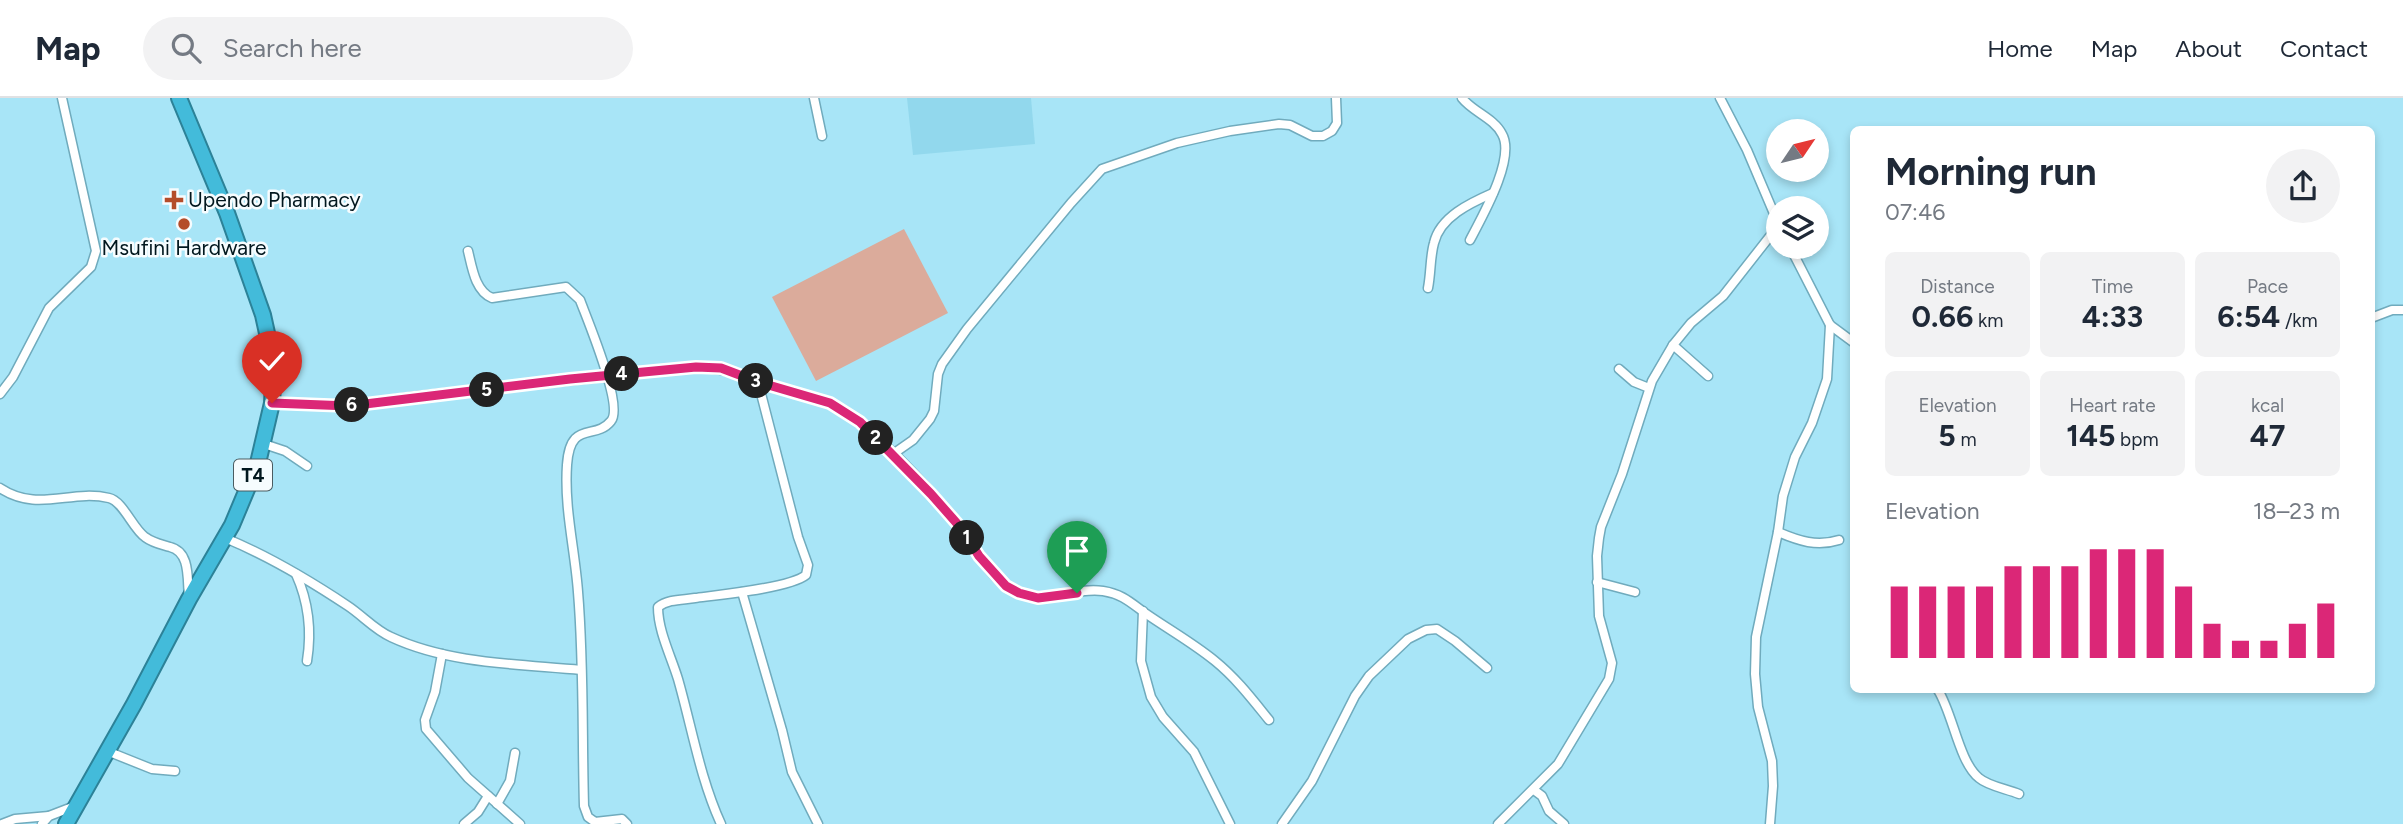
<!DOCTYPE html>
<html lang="en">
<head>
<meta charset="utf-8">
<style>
  body { margin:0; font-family:Figtree,sans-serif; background:#f2f2f3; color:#1f2937; height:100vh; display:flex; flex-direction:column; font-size:26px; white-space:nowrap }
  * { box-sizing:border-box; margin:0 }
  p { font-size:23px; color:#747a83 }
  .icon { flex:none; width:38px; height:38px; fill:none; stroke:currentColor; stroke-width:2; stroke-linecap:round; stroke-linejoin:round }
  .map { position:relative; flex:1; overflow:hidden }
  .side { position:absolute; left:1850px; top:28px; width:525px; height:567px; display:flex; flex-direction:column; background:#fff; border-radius:10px; box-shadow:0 4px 10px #0003 }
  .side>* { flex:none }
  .needle { width:46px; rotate:55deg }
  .tools { position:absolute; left:1766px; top:21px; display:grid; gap:14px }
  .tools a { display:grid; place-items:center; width:63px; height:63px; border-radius:50%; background:#fff; box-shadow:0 4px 10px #0003; font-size:35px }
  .pin { position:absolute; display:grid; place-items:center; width:60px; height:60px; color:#fff; margin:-72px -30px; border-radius:50% 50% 50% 0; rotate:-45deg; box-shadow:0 0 7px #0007 }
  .pin .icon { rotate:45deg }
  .km { position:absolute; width:35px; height:35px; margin:-18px; border-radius:50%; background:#222; color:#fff; font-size:19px; line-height:35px; text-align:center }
  .round { display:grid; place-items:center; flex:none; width:74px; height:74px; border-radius:37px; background:#f2f2f3 }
  .overview { display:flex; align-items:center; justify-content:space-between; height:119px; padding:0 35px }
  h1 { font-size:38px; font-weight:700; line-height:52px }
  .figures { display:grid; grid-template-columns:repeat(3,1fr); gap:10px; height:119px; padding:7px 35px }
  .figures div { display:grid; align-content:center; border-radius:10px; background:#f2f2f3; text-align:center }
  .figures b { font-size:30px; font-weight:700 }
  .figures small { font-size:19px; font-weight:400 }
  .figures p { font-size:19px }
  .chart { height:196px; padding:14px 35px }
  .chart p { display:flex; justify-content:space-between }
  .chart svg { width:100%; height:126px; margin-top:7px; stroke:#db2777; stroke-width:6 }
  header { display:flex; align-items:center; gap:42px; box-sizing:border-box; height:98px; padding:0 35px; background:#fff; border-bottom:2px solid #e0e1e3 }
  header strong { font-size:33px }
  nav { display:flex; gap:38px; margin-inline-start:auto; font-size:24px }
  .search { width:490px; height:63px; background:#f2f2f3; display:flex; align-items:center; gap:18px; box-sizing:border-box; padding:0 24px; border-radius:38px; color:#747a83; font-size:26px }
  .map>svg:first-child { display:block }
  .built { fill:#92d8ed }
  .green { fill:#dbab9b }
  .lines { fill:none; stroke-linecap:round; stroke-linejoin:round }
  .street-casing { stroke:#70abbd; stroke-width:11 }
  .highway-casing { stroke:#2c8298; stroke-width:18 }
  .street { stroke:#fff; stroke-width:8 }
  .highway { stroke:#43bbda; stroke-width:14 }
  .route-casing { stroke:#fff; stroke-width:14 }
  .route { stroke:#db2777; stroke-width:9 }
  .poi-dot { fill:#b44c29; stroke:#f6fcfe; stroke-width:2.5 }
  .labels { text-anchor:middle; stroke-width:5; stroke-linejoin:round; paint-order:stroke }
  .shield { fill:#f6fcfe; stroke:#4a5c61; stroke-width:2 }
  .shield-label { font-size:19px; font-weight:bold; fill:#01171e }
  .poi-label { font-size:21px; fill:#01171e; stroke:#f6fcfe; text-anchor:start }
</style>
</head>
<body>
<header>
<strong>Map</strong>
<div class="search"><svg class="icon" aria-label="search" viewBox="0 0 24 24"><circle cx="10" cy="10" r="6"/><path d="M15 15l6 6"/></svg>Search here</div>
<nav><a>Home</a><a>Map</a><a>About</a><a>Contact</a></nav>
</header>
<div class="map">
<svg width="2403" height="726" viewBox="0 0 2403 726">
  <rect width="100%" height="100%" fill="#a8e5f7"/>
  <!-- built -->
  <path class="built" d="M907,0H1031L1035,46L913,57Z"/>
  <!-- green -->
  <path class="green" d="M904,131L948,215L816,283L772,199Z"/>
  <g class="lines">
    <defs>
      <g id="street">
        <path d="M814,0L822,38"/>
        <path d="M1462,0C1473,14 1494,20 1502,36C1516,60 1482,119 1470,142"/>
        <path d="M1720,0L1747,52L1778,125"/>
        <path d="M1790,149L1830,227L1853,244"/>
        <path d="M468,153C472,169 475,193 492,200L566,189L580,202C587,221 624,308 611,323C595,343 570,321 567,367C564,410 575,452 578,494C584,565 582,637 584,708L588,719L595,724L622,721L627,726"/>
        <path d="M1428,190C1431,175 1430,159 1434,145C1440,119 1470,105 1493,95"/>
        <path d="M2371,220L2392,212H2403"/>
        <path d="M1673,247L1708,278"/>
        <path d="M1619,271L1634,284L1649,290"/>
        <path d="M0,296L13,279L49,210L91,169L96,153L62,0"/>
        <path d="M272,305L349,308L419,298L696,269C722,270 735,275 758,284C781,292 806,295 829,305C867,321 933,395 960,429C975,448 985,472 1005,487C1039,513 1069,488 1103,493C1122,496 1130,504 1145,515C1168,531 1193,545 1215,563C1236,580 1252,601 1269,622"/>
        <path d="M264,346L285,353L307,368"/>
        <path d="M893,356L913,342L930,321L934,313L938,276L942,266L967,231L1071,105L1102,71L1177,45L1230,33L1279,26L1290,27L1312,38H1323L1332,33L1337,25L1336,0"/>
        <path d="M0,390C38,415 70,391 109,400C123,403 133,431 145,439C153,445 160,446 170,449C191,454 187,482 189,499"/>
        <path d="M1778,434C1799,443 1817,449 1839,442"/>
        <path d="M225,440C269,458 309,482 348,508C363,518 375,532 391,539C449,566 518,566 581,572"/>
        <path d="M296,476C309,505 312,532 307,563"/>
        <path d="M1597,484L1635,494"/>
        <path d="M742,494L782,632L792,674L818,726"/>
        <path d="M1143,513L1141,563L1151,599L1163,619L1194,654L1230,726"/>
        <path d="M442,556L435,594L425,622L426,631L468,680L520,726"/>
        <path d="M1938,592C1953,616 1959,664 1979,680C1988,688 2007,691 2019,696"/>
        <path d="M107,653L152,671L175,673"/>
        <path d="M1534,692L1542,698L1549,713L1564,726"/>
        <path d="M497,706L510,683L515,655"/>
        <path d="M2,726L15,721L49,718"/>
        <path d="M42,726L49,718L75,708"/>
        <path d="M464,726L478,714L488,698"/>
        <path d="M721,726C700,680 692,630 678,581C671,558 658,533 658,509C668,501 683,502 695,500C718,497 790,490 806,477L808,467L798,439L758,284"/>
        <path d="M1282,726L1312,683L1355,598L1369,578L1408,541L1426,532L1437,531L1455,543L1487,570"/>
        <path d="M1498,726L1558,666L1609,581L1612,565L1599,518L1597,458L1599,440L1601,429L1622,376L1652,283L1673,247L1691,225L1723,198L1778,128"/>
        <path d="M1770,726L1773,688L1772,663L1758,609L1755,576L1756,539L1778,434L1783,398L1795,359L1812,325L1827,281L1830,227"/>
      </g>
      <path id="highway" d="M66,726L134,606L189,501L232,427L258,365L272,305L274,267L263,217L227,115L179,0"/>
    </defs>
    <!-- street casing -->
    <use href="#street" class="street-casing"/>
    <!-- highway casing -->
    <use href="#highway" class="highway-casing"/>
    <!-- street -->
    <use href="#street" class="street"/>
    <!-- highway -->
    <use href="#highway" class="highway"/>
  </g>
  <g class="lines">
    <defs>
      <path id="route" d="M272,305L349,308L570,281L696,269L721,270L758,284L830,305L860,324L931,396L961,430L979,458L1006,488L1019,495L1038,500L1077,495"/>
    </defs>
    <!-- route casing -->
    <use href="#route" class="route-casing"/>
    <!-- route -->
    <use href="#route" class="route"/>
  </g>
  <!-- markers -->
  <g class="poi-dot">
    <path d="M170.5 91.5h7v7h7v7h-7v7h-7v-7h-7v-7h7z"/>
    <circle cx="184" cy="126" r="7"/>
  </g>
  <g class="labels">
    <!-- shield labels -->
    <rect class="shield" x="234" y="361.5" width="38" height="31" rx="5"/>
    <g class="shield-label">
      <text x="253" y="384">T4</text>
    </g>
    <!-- poi labels -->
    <g class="poi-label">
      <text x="188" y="109">Upendo Pharmacy</text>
      <text x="184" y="157" text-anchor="middle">Msufini Hardware</text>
    </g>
  </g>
</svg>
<div class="tools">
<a><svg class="needle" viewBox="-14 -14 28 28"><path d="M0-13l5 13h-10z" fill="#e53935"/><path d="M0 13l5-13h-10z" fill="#747a83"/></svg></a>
<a><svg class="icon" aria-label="layers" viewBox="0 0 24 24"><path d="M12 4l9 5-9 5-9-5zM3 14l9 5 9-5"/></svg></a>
</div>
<div class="pin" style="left:1077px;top:495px;background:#1e9e55"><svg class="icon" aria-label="arrive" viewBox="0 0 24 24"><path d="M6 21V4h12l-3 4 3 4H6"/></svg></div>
<div class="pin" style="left:272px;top:305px;background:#d93025"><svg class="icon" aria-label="check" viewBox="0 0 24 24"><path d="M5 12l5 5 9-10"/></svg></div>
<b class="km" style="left:967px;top:440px">1</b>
<b class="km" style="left:876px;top:340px">2</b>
<b class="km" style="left:756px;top:283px">3</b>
<b class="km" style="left:622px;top:276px">4</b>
<b class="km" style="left:487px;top:292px">5</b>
<b class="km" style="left:352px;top:307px">6</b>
<section class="side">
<div class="overview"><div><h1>Morning run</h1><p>07:46</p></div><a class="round"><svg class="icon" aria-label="share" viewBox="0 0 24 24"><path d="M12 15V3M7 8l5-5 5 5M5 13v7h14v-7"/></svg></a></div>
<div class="figures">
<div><p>Distance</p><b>0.66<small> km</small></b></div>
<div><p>Time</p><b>4:33</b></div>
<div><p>Pace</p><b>6:54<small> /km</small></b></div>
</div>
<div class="figures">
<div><p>Elevation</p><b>5<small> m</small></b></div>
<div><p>Heart rate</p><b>145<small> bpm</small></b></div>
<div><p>kcal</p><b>47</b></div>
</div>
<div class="chart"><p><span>Elevation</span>18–23 m</p>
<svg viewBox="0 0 160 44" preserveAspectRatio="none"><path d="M5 44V19M15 44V19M25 44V19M35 44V19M45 44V12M55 44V12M65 44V12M75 44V6M85 44V6M95 44V6M105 44V19M115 44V32M125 44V38M135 44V38M145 44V32M155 44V25"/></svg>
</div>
</section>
</div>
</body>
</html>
